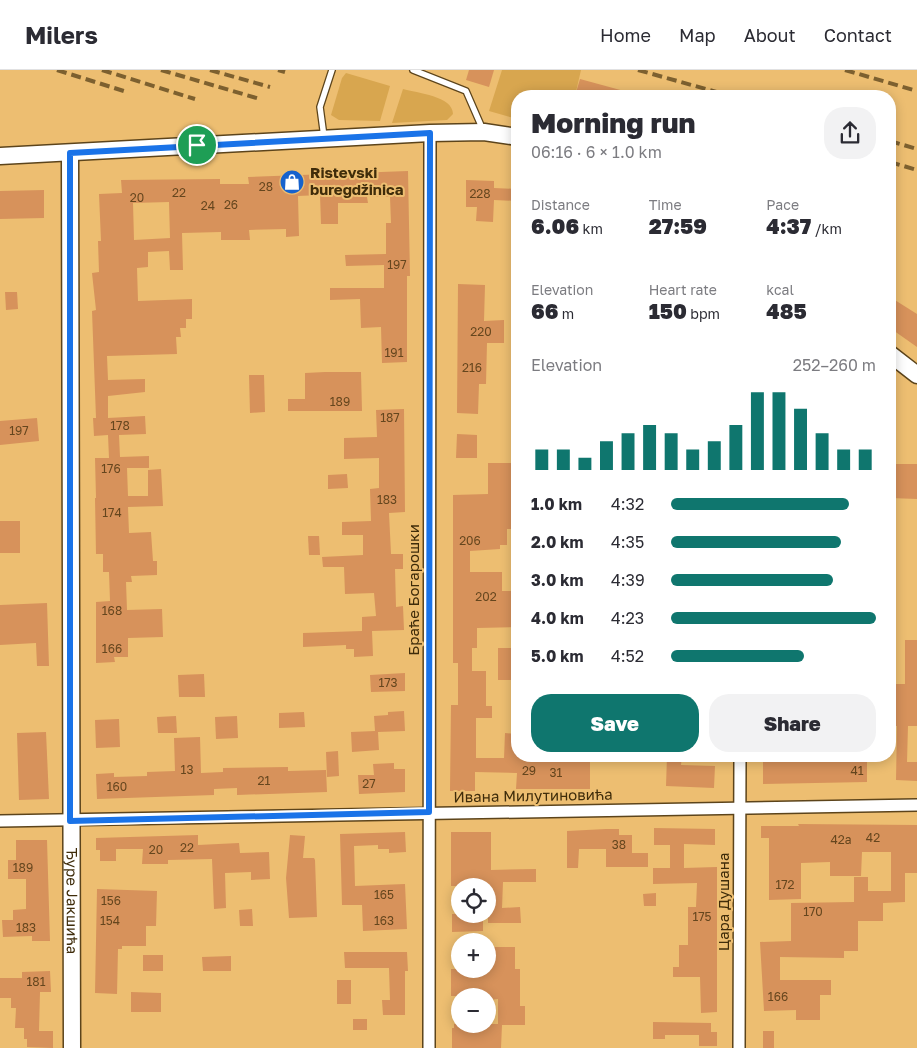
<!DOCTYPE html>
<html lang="en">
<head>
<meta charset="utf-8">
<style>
  body { margin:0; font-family:"Golos Text",sans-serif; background:#f2f2f3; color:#2b2b33; height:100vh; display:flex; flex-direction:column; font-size:19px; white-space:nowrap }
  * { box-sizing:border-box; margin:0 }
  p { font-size:16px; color:#7c7c81 }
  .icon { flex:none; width:28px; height:28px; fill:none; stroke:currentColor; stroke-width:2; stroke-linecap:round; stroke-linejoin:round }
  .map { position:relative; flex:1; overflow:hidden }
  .details { position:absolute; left:511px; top:20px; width:385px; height:672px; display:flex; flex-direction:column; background:#fff; border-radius:20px; box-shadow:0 2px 12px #0003 }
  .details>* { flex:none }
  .buttons { position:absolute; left:451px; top:808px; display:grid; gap:10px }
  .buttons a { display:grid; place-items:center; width:45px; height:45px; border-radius:50%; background:#fff; box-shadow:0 2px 12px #0003; font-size:25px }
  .pin { position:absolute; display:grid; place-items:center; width:42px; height:42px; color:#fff; margin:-21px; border:2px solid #fff; border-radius:50%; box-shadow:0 1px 5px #0007 }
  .round { display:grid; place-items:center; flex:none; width:52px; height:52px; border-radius:20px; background:#f2f2f3 }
  .headline { display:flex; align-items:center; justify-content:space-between; height:85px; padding:0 20px }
  h1 { font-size:28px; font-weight:800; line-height:38px }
  .stats { display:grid; grid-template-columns:repeat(3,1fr); gap:8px; height:85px; padding:5px 20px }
  .stats div { display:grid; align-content:center }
  .stats b { font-size:21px; font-weight:800 }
  .stats small { font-size:14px; font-weight:400 }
  .stats p { font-size:14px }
  .chart { height:140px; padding:10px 20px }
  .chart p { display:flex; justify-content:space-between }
  .chart svg { width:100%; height:90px; margin-top:5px; stroke:#0f766e; stroke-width:6 }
  .cta { display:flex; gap:10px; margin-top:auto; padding:10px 20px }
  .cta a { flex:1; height:58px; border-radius:20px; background:#0f766e; color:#fff; font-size:20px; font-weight:800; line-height:58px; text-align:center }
  .cta a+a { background:#f2f2f3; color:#2b2b33 }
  ul { padding:0 20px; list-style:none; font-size:16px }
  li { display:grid; grid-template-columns:80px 60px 1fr; align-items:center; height:38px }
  li i { height:12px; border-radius:6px; background:#0f766e }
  header { display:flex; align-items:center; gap:30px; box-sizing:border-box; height:70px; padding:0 25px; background:#fff; border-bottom:1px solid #e1e1e2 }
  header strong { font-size:24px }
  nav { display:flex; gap:28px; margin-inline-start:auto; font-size:18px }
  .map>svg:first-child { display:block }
  .green { fill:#d8a64f }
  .building { fill:#d7925b; fill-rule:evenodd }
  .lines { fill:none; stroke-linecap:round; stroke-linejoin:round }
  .service-casing { stroke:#5c441b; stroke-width:8 }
  .minor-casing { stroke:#5c441b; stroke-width:14 }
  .secondary-casing { stroke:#5c441b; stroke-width:19 }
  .service { stroke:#fff; stroke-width:5.5 }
  .minor { stroke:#fff; stroke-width:11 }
  .secondary { stroke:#fff; stroke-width:16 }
  .rail { stroke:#7d602f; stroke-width:4; stroke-dasharray:10 5; stroke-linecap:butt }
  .route-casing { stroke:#fff; stroke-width:10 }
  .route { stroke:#1a73e8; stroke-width:6 }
  .labels { text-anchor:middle; stroke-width:4; stroke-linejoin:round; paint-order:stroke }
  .number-label { font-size:12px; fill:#65461e }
  .poi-label { font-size:15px; font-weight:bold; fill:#3f2c0a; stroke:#edbe71; text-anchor:start }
  .street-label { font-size:15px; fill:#3f2c0a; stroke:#edbe71 }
</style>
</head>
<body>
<header>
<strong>Milers</strong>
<nav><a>Home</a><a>Map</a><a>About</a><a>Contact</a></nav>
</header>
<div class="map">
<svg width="917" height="978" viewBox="0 0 917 978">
  <rect width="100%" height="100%" fill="#edbe71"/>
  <!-- green -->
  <g class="green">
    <path d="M502,0H581L575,26H518L517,49L489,41Z"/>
    <path d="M346,3L390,16L380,51L339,50L331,45L342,8Z"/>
    <path d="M403,19C417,23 453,26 453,44L447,50L392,53Z"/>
  </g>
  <!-- building -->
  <g class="building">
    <path d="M469,0H494L489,17L466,10Z"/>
    <path d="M580,9L635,24L634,26H575Z"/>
    <path d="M408,101L410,206H407V292L382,293L381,257L361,258L360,229L330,230V218H384V195L346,196L345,185L386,184V153H391L390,127H367L368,133H338V154H321L320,125L298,126L299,166L286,167V159L249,160L250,170H221V162L182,163L183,200H170L169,181L148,182V197L137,198L138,231L192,229V249H186V258H180L181,267H176L177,284L107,286L108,310L145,309V322L108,326V348L145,346L146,364L119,365L120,387L149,386V398H127L128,426H148V400L161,399L163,436L128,437L129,463L151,462L153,491H157V505L131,506L132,512H126L127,540L162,539L163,567L128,568V587H114L115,592L96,593V532L110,531L109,502H103V484H96L95,428H96L95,388H109L108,365L94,366L93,348H96L92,241L96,240L92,203L99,202L98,171H101L99,124L122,123L121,110L220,109V114H249L248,107ZM169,132L170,168L134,170L133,133Z"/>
    <path d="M466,110L494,111V118L518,119V131L494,130L493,152L476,151L477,137H466Z"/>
    <path d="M44,120V148L0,149V121Z"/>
    <path d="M458,214L485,215L484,251L504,250V273H487L486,314H479L478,344L457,343Z"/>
    <path d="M5,222H17L18,239L6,240Z"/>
    <path d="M890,227L917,244V277L890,258Z"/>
    <path d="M325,302H361L362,341H288V329H305V303Z"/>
    <path d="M249,305H264L265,342L250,343Z"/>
    <path d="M404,339L405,442L389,443L391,484H403V499H395L396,537L403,536L404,560L372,561L373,586L354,587V579H346V575L303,577V563L362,561V547L376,546L374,523L345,524L344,497H323L322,487L363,485V465H342V452L371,451L370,419L379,418V388L344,389V368L377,367L376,340Z"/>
    <path d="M37,348L39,371L0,375V351Z"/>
    <path d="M457,364L477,365V388H456Z"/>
    <path d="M488,393H518V459H507V475H500V479L470,481V502H502V521H518V557L477,558V578H472V601H486V636H492V648H476V688H504L505,663L517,664L518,686H590V719H516L517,703L475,702V721H450L451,635H458V593H453V425L488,424Z"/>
    <path d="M890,394H917V429L890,428Z"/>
    <path d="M347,404L348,418L328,419V405Z"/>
    <rect x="0" y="451" width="20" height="32"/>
    <path d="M308,466H319L320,485H309Z"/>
    <path d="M47,533L49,596H37L36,573L0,575V535Z"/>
    <path d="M905,570H917V656H908L907,692H917V711L896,710L897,656H890V614H905Z"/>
    <rect x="498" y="578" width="20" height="32"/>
    <path d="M405,603V621L371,622L370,605Z"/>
    <path d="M204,604L205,627H179L178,605Z"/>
    <path d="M404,641L405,661L378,662L379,680L352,682L351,662L375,661L374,646L388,645V642Z"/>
    <path d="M304,642L305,657L279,658V643Z"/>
    <path d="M176,646L177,663H158L157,647Z"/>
    <path d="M237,646L238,668L216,669L215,647Z"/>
    <path d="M119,649L120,677L96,678L95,650Z"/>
    <path d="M46,662L49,729L19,730L17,663Z"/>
    <path d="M200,667L201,703L223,702V698L288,697V701L326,700L327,722L237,725V718L214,719V725L97,729L96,704L114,703V707L147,706V702L175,701L174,668Z"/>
    <path d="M338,681L339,706L327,707L326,682Z"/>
    <path d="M667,686H682L681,695L715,696L714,718L666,716Z"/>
    <path d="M763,686H780V690H803V686H821V692L867,690V712L763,714Z"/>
    <path d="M394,693V699H405V722L359,724L358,705H374L373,694Z"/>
    <path d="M798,754L917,755V803H905V832L883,833V851H858V881H844V888L780,887V910H831V925H820V950H796V940L764,941L760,872L791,871V833L854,832V807H868V821H891V782H862L861,806H830V792L801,793V829L769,830V768H761V756H799Z"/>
    <path d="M654,758L715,759V775L684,774V798L717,797V942L701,943L700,907H673V897H679V875H688V837H696L697,813L653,814V798H670V775H654Z"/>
    <path d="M606,759H619V765H632V783H648V797H606V779H579L578,798H567V761Z"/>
    <path d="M405,762L406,782L389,783V779H378V775L354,776L355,816L405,814L407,859L363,861L362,835H342L340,764Z"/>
    <path d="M451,762H491V800L536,799V812H503L502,838L520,837L521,853H488V816H451Z"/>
    <path d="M198,765V775L239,773L240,783L269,782L270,809L251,810V802L225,803L226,838L214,839L212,789L168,790V794H142L143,779H116V791H100V780H96V768Z"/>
    <path d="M290,765L305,766L303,788H314L315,790L317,847L289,848L286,808Z"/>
    <path d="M16,770H47L50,871H32V866L3,867L2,850H13V840L26,839V809H8V790H16Z"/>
    <path d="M97,819L157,821L156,856H146V876H122V879H118L117,924L95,923Z"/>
    <path d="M656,823V836H644L643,824Z"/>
    <path d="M252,839L253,856H240L239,840Z"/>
    <path d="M452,844H483V861L452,862Z"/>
    <path d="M488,877H515V899H520V936H525V955H502L501,978H452V958H454V954H498V929L488,930V926H451V899H488Z"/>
    <path d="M344,882H407L408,901H405V945H383L382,930H390L389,898H345Z"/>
    <rect x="143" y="885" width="20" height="16"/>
    <path d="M231,886V901H203L202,887Z"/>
    <path d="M50,901L51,922H40L39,961H53V978L27,977V969H24V958H15L16,938H11V928H0V908H22V902Z"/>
    <rect x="337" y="910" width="14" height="24"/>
    <path d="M131,922L161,923V942H131Z"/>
    <rect x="353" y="949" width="14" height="11"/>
    <path d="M653,952L711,953V962H717V976H699V965H665V969H653Z"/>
    <rect x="763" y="961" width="11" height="17"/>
  </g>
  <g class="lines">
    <defs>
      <g id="service">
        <path d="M413,0L466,21L483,60"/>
        <path d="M324,67L320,37L332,0"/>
      </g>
      <g id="minor">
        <path d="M0,751L917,735"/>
        <path d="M429,978L430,63"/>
        <path d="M739,978L740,686"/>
      </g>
      <g id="secondary">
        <path id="s1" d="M70,83L72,978"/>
        <path d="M0,86L430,63L484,62L518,67"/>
        <path d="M890,284L917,305"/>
      </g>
    </defs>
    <!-- service casing -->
    <use href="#service" class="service-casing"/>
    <!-- minor casing -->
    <use href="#minor" class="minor-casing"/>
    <!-- secondary casing -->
    <use href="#secondary" class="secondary-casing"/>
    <!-- service -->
    <use href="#service" class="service"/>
    <!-- minor -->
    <use href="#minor" class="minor"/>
    <!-- secondary -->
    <use href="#secondary" class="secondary"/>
    <!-- rail -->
    <g class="rail">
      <path d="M57,0L127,22"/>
      <path d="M102,0L195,29"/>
      <path d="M161,0L260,29"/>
      <path d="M210,0L270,17"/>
      <path d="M278,0L285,2"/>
      <path d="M638,0L731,26"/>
      <path d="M845,0L917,21"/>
      <path d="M890,71L917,79"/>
      <path d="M890,92L917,100"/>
    </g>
  </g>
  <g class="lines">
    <defs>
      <path id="route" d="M430,63L429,742L70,751V83Z"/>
    </defs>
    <!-- route casing -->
    <use href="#route" class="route-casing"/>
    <!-- route -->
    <use href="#route" class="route"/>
  </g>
  <!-- icons -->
  <defs>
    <symbol id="shop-disc" viewBox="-11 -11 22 22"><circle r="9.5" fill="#1662cd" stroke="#edbe71"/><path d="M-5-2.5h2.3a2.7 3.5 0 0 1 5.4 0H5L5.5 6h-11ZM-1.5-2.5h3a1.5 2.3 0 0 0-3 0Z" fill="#fff"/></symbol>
  </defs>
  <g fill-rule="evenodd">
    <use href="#shop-disc" x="278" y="98" width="28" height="28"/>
  </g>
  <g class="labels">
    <!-- number labels -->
    <g class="number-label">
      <text x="266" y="121">28</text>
      <text x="179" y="127">22</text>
      <text x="480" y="128">228</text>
      <text x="137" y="132">20</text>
      <text x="231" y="139">26</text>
      <text x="208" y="140">24</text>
      <text x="397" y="199">197</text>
      <text x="481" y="266">220</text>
      <text x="394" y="287">191</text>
      <text x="472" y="302">216</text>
      <text x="340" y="336">189</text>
      <text x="390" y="352">187</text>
      <text x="120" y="360">178</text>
      <text x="19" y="365">197</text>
      <text x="111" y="403">176</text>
      <text x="387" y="434">183</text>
      <text x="112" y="447">174</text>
      <text x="470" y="475">206</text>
      <text x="486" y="531">202</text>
      <text x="112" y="545">168</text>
      <text x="112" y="583">166</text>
      <text x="388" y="617">173</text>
      <text x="187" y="704">13</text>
      <text x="529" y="705">29</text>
      <text x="857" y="705">41</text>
      <text x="556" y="707">31</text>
      <text x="264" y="715">21</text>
      <text x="369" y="718">27</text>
      <text x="117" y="721">160</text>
      <text x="873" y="772">42</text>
      <text x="841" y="774">42a</text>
      <text x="619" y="779">38</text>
      <text x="187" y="782">22</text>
      <text x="156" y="784">20</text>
      <text x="23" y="802">189</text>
      <text x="785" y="819">172</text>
      <text x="384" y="829">165</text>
      <text x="111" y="835">156</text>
      <text x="813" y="846">170</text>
      <text x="702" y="851">175</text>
      <text x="110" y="855">154</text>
      <text x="384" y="855">163</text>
      <text x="26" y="862">183</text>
      <text x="36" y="916">181</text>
      <text x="778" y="931">166</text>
    </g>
    <!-- poi labels -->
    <g class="poi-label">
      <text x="310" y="108">Ristevski<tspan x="310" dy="17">buregdžinica</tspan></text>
    </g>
    <!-- street labels -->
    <g class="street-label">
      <text transform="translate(414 520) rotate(-90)" y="5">Браће Богарошки</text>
      <text transform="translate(533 726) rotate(-1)" y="5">Ивана Милутиновића</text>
      <text dy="5" stroke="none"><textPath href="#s1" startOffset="748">Ђуре Јакшића</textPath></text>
      <text transform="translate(724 832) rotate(-90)" y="5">Цара Душана</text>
    </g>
  </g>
</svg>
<div class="buttons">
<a><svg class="icon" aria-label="locate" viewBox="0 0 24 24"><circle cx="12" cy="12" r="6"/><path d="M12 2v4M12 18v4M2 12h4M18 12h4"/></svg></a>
<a>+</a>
<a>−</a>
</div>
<div class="pin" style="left:197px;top:75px;background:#1e9e55"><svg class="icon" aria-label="arrive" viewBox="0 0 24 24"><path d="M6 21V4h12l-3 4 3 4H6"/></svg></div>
<section class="details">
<div class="headline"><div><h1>Morning run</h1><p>06:16 · 6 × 1.0 km</p></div><a class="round"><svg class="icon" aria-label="share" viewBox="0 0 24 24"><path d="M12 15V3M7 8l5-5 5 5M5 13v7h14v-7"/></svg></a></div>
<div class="stats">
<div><p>Distance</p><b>6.06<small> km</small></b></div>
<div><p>Time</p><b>27:59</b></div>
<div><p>Pace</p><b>4:37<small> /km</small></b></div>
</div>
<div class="stats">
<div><p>Elevation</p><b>66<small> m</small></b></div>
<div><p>Heart rate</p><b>150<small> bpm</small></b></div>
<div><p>kcal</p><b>485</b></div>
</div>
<div class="chart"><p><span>Elevation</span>252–260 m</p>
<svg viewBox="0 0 160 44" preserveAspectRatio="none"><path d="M5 44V34M15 44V34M25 44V38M35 44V30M45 44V26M55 44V22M65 44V26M75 44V34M85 44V30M95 44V22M105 44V6M115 44V6M125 44V14M135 44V26M145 44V34M155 44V34"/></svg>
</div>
<ul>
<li><b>1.0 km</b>4:32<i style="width:87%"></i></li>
<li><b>2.0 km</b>4:35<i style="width:83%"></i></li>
<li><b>3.0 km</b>4:39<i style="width:79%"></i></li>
<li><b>4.0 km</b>4:23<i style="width:100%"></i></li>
<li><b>5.0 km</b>4:52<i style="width:65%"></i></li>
</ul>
<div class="cta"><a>Save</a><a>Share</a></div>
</section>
</div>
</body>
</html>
